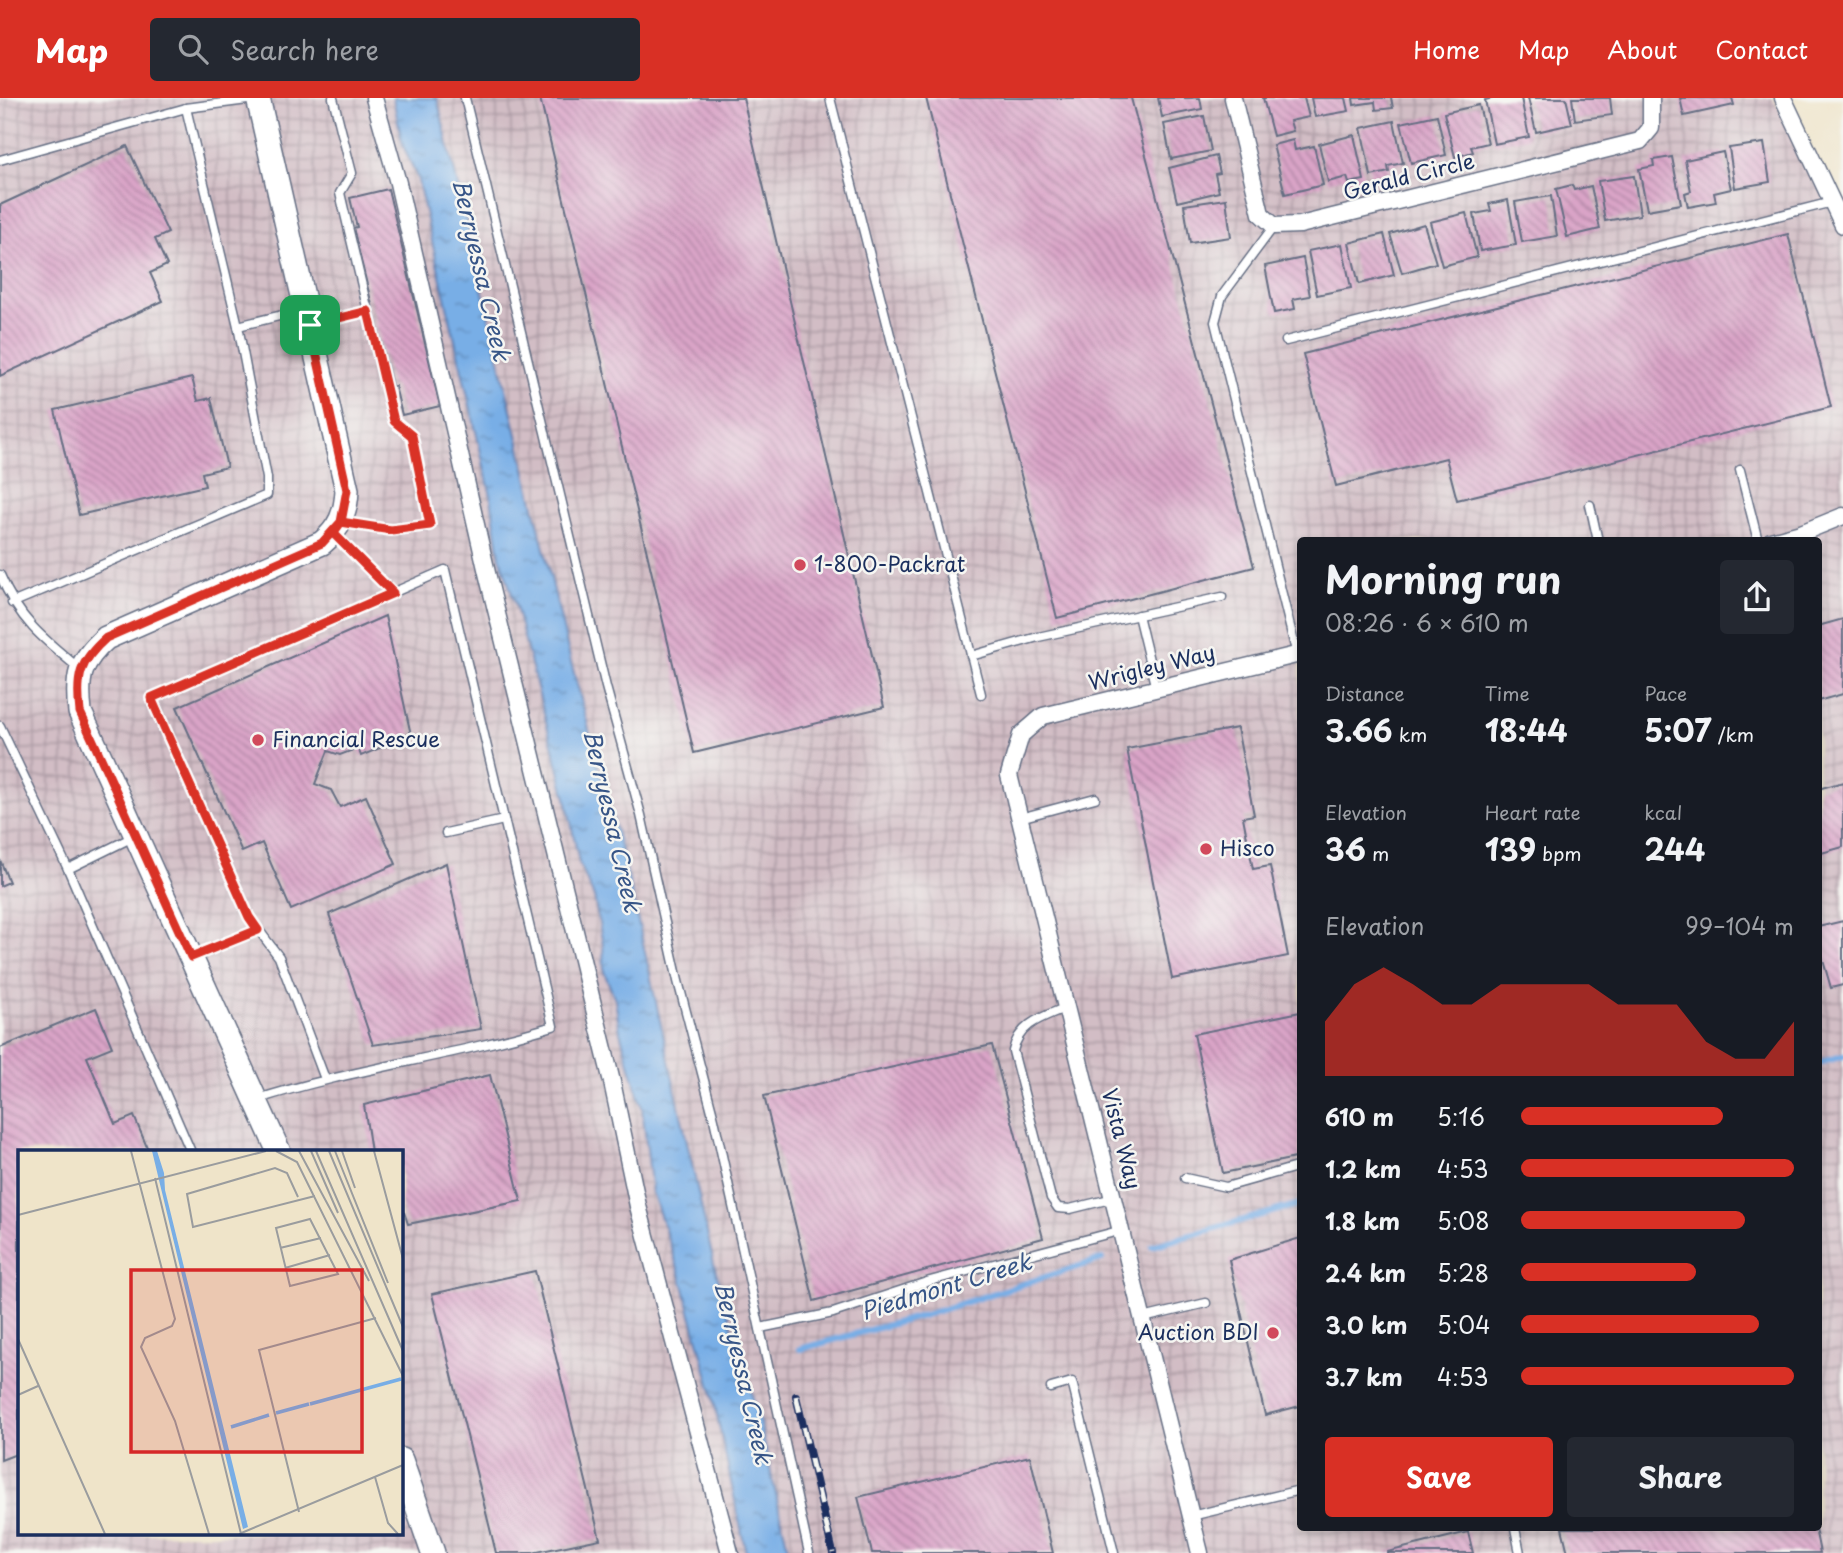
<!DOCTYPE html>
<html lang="en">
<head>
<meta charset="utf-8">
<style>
  body { margin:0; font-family:"Playpen Sans",sans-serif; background:#242831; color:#f1f3f6; height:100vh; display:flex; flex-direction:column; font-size:26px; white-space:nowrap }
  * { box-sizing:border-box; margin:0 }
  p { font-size:23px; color:#9ea1a6 }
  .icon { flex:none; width:38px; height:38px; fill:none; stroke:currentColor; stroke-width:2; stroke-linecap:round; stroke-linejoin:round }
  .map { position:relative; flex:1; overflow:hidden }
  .panel { position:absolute; left:1297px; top:439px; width:525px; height:994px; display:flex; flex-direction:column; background:#171b24; border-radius:7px; box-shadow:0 4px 10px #0003 }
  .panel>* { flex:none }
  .pin { position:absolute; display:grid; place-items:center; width:60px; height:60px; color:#fff; margin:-30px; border-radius:14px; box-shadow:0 4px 10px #0006 }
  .round { display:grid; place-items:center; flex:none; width:74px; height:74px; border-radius:7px; background:#242831 }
  .summary { display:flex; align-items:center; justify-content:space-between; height:119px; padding:0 28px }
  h1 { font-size:38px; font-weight:700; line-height:52px }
  .stats { display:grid; grid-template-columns:repeat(3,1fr); gap:10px; height:119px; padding:7px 28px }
  .stats div { display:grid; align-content:center }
  .stats b { font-size:30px; font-weight:700 }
  .stats small { font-size:19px; font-weight:400 }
  .stats p { font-size:19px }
  .chart { height:196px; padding:14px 28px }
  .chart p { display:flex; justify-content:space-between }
  .chart svg { width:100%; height:126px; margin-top:7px; fill:#d93025; opacity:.7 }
  .cta { display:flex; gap:14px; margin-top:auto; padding:14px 28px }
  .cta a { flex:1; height:80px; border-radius:7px; background:#d93025; color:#fff; font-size:28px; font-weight:700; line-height:80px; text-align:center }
  .cta a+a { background:#242831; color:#f1f3f6 }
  ul { padding:0 28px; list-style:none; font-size:23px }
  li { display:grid; grid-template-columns:112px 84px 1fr; align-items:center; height:52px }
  li i { height:18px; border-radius:9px; background:#d93025 }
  header { display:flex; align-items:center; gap:42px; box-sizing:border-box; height:98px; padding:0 35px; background:#d93025; color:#fff }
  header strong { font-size:33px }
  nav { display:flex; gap:38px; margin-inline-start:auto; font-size:24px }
  .search { width:490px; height:63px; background:#242831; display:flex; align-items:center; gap:18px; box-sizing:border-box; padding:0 24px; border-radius:7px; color:#9ea1a6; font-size:26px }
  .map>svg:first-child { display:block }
  .industrial { fill:url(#industrial-grid); fill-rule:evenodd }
  .water { fill:url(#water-ripples); stroke:#4a6ea2; stroke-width:2 }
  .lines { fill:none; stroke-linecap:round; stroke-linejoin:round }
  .stream { stroke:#78aee6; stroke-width:6 }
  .building { fill:url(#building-back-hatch) }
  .lane-casing { stroke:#656e83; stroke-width:11 }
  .street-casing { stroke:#656e83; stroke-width:19 }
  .secondary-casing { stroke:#656e83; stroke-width:26 }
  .lane { stroke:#fff; stroke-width:8 }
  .street { stroke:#fff; stroke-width:16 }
  .secondary { stroke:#fff; stroke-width:23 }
  .rail-casing { stroke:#1b2f5e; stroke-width:8 }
  .rail { stroke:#f6f6f2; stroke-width:5; stroke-dasharray:16; stroke-linecap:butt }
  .route-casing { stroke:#fff; stroke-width:14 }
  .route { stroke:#d93025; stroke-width:9 }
  .poi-dot { fill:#d1495b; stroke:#f6f6f2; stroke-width:2.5 }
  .labels { text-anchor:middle; stroke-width:5; stroke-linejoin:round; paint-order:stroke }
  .street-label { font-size:21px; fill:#1b2f5e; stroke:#f6f6f2 }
  .poi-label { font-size:21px; fill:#1b2f5e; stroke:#f6f6f2; text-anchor:start }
  .water-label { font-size:23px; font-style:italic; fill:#375587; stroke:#f6f6f2 }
  .inset-river { fill:none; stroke:#78aee6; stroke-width:3.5 }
  .inset-road { fill:none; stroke:#9a9c9e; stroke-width:2 }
  .view { fill:#d62828; fill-opacity:0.15; stroke:#d62828; stroke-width:3.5 }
  .inset-edge { fill:none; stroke:#1b2f5e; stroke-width:3.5 }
</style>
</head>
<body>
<header>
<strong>Map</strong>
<div class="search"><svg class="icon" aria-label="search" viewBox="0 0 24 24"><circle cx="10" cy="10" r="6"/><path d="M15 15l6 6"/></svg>Search here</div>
<nav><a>Home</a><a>Map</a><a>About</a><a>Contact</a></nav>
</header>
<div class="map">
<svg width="1843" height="1455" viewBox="0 0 1843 1455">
  <defs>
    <pattern id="industrial-grid" width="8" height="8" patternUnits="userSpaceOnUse" patternTransform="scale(1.75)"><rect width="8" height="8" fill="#d2bdc5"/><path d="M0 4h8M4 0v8" fill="none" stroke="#aa9aa3"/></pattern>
    <pattern id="water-ripples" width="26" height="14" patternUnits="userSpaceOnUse" patternTransform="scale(1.75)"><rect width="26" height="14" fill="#78aee6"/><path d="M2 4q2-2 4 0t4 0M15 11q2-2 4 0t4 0" fill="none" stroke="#628ebe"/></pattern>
    <pattern id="building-back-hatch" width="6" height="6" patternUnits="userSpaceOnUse" patternTransform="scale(1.75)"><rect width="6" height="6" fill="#daa4c7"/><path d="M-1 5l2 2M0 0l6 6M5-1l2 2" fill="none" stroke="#b086a5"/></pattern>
  </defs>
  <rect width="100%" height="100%" fill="#f6f6f2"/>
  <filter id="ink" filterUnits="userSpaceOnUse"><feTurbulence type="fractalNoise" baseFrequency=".0143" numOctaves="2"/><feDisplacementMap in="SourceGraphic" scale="14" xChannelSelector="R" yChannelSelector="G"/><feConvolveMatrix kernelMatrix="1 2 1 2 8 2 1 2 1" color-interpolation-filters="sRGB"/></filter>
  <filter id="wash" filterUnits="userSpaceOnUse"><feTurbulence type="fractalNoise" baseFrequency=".00686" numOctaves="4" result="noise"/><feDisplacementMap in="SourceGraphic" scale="28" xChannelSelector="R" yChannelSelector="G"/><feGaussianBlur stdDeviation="1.57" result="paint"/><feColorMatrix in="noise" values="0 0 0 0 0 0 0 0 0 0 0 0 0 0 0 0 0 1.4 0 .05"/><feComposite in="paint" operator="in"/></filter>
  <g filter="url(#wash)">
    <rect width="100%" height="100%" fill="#efe4c9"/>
    <!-- industrial -->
    <path class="industrial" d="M0,0H1773L1843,123V1455H0ZM1300,443H1818V1430H1300ZM19,1054H401V1436H19Z"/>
    <!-- water -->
    <path class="water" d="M393,0H437L570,560L629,782L714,1166L759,1321L789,1455H746L712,1294L680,1176L652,1094L642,1010L620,934L615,901L604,874L603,847L594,799L579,765L566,700L516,509L500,459L490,394L417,79L403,48Z"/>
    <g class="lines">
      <!-- stream -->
      <g class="stream">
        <path d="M1818,965L1843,958"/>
        <path d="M1152,1148L1300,1106"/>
        <path d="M800,1251L925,1217L1102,1161"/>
      </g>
    </g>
    <g id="blocks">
      <!-- building -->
      <g class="building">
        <path d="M540,0H743L884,609L694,655Z"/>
        <path d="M926,0H1131L1254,469L1057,520Z"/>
        <path d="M1158,0H1200L1202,11L1162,19Z"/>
        <path d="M1263,0H1304L1309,19L1290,23L1293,33L1273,38Z"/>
        <path d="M1311,0H1346L1349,13L1315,19Z"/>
        <path d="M1353,0H1391L1393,10L1376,12L1375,4L1354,7Z"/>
        <path d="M1493,0H1521L1529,39L1494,46L1485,2Z"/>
        <path d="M1528,0H1566L1572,26L1536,34Z"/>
        <path d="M1572,0H1610L1612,17L1575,22Z"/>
        <path d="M1680,0H1732L1734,7L1684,18Z"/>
        <path d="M1479,7L1488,45L1471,49L1473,54L1455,59L1444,15Z"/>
        <path d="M1437,17L1446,57L1411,65L1401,25Z"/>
        <path d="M1204,18L1211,53L1171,61L1164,26Z"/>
        <path d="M1394,23L1403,65L1388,68L1389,74L1371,78L1361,30Z"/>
        <path d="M1354,37L1364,82L1349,85L1347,79L1328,84L1319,46Z"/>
        <path d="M1293,42L1295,52L1314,48L1323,87L1285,96L1273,47Z"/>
        <path d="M1764,45L1770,84L1735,90L1729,50Z"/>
        <path d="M127,48L168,135L155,141L167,167L150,175L163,203L0,278V107Z"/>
        <path d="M1723,54L1731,91L1714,95L1716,104L1688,109L1685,95L1691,93L1685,62Z"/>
        <path d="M1216,58L1220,75L1215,76L1219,94L1177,104L1169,70Z"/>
        <path d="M1672,59L1681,106L1647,112L1639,71L1654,68L1653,62Z"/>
        <path d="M1634,78L1640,117L1605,123L1598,83Z"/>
        <path d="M1572,87L1574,92L1591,88L1600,131L1567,139L1556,91Z"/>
        <path d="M388,91L440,308L402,317L395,288H392L353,130L357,129L350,100Z"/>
        <path d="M1551,98L1557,138L1522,144L1515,104Z"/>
        <path d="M1226,101L1231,139L1190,145L1184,107Z"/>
        <path d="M1508,102L1516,147L1480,153L1474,116L1491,113L1489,106Z"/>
        <path d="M1466,115L1477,159L1442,168L1430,124Z"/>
        <path d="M1424,126L1436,165L1402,175L1390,136Z"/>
        <path d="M1384,136L1394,177L1359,186L1349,145Z"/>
        <path d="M1788,136L1831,309L1457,402L1446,360L1336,388L1303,256Z"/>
        <path d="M1342,146L1351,190L1317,197L1308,153Z"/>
        <path d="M1303,160L1310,198L1293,201L1295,211L1274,215L1265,168Z"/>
        <path d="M192,280L198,303L211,300L227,369L202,375L205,388L79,417L55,312Z"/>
        <path d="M385,518L411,637L361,658L358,650L340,657L328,653L315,686L331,692L340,709L366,698L396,766L291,812L262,745L242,754L177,609Z"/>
        <path d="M1843,521V596L1818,603V528Z"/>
        <path d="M1237,630L1254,717L1243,719L1253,771L1270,768L1288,858L1172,881L1127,651Z"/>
        <path d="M1843,684V749L1818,756V691Z"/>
        <path d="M0,762L9,784L0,788Z"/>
        <path d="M446,765L481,931L373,947L329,816Z"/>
        <path d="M1843,823V887L1831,890L1818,845V829Z"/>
        <path d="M96,910L112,949L87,959L115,1026L134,1018L149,1054H19V1355L1,1362L0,950Z"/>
        <path d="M1300,914V1059L1223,1075L1194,936Z"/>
        <path d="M992,947L1043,1140L814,1203L764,998Z"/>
        <path d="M490,977L521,1103L408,1126L401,1105V1054H371L364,1007Z"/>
        <path d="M1300,1140V1308L1265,1317L1229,1162Z"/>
        <path d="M535,1173L600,1441L532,1455H496L432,1196Z"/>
        <path d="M1030,1358L1053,1455H872L858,1399Z"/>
        <path d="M1562,1430H1815L1820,1455H1568Z"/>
        <path d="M1468,1434L1473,1455H1387V1454Z"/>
      </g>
    </g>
  </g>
  <g filter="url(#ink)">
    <use href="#blocks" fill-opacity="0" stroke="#656e83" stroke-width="2"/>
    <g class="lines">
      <defs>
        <g id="lane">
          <path d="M333,0L352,75L340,95L394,323L412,338L430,427L391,432L341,424"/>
          <path d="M465,0L606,589L641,717L678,883L714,1021L809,1455"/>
          <path d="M830,0L981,596"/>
          <path d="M0,62L186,10L255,1"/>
          <path d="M1274,128L1222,198L1215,224L1297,557"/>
          <path d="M313,226L368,213"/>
          <path d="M238,228L303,212"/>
          <path d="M1286,243L1832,104"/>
          <path d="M1740,372L1758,443"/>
          <path d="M1590,407L1598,443"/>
          <path d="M333,435L393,495"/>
          <path d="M0,477C19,522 43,541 80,571"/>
          <path d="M12,505L267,397V380L238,228L186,10"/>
          <path d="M1138,517L1156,591"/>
          <path d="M971,558L1038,539L1222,499"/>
          <path d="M0,628L68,771L191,1054"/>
          <path d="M1020,720L1095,700"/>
          <path d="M446,735L504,722"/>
          <path d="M68,771L133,739"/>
          <path d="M194,858L259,832"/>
          <path d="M1067,909C1043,919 1019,925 1013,953L1051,1100L1058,1110L1070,1111L1114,1100"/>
          <path d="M258,1001C355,970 456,958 553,928L445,472L151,600L249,819L279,859L325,981"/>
          <path d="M1185,1080L1226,1089L1300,1068"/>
          <path d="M1143,1220L1206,1205"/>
          <path d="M760,1230L833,1215L930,1183L1122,1132"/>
          <path d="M1051,1290L1072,1284L1114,1455"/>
          <path d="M1191,1418L1300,1392"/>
          <path d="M1515,1430L1520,1455"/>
        </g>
        <g id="street">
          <path d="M374,0L398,85L487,475L612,984L638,1108L730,1455"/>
          <path d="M1233,0L1261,116L1274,128L1300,127L1640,43L1651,30V0"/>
          <path d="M1783,0L1843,127"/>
          <path d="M1771,443L1801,435L1843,418"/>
          <path d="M1200,1455L1009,677L1021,637L1043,618L1300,556"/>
        </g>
        <g id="secondary">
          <path d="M258,0L347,392C346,415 340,430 322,445L106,540C79,564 76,579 80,614L279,1054"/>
          <path d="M401,1362L433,1455"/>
        </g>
      </defs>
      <!-- lane casing -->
      <use href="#lane" class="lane-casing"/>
      <!-- street casing -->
      <use href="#street" class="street-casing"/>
      <!-- secondary casing -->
      <use href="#secondary" class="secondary-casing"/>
      <!-- lane -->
      <use href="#lane" class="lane"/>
      <!-- street -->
      <use href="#street" class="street"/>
      <!-- secondary -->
      <use href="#secondary" class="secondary"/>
      <defs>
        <path id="rail" d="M796,1298L833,1455"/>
      </defs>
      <!-- rail casing -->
      <use href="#rail" class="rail-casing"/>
      <!-- rail -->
      <use href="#rail" class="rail"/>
    </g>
  </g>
  <g class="lines" filter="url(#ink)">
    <defs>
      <path id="route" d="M310,227L347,392L341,424L322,445L106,540C79,564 76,579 80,614L191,859L258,832L249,819L151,600L393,495L333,435L341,424L391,432L430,427L412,338L394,323L368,213L310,227"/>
    </defs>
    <!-- route casing -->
    <use href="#route" class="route-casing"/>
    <!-- route -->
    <use href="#route" class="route"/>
  </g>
  <!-- markers -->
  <g class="poi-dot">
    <circle cx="800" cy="467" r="7"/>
    <circle cx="258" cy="642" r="7"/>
    <circle cx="1206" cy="751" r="7"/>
    <circle cx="1273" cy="1235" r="7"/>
  </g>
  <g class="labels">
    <!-- street labels -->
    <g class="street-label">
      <text transform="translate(1409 79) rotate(-14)" y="7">Gerald Circle</text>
      <text transform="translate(1152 570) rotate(-14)" y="7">Wrigley Way</text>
      <text transform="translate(1121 1041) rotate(76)" y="7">Vista Way</text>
    </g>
    <!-- poi labels -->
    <g class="poi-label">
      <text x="814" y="474">1-800-Packrat</text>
      <text x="272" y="649">Financial Rescue</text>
      <text x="1220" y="758">Hisco</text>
      <text x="1259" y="1242" text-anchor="end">Auction BDI</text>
    </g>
    <!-- water labels -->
    <g class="water-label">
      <text transform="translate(481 172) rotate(77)" y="8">Berryessa Creek</text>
      <text transform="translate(612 723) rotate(77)" y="8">Berryessa Creek</text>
      <text transform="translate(946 1189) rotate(-17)" y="8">Piedmont Creek</text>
      <text transform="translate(743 1275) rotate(77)" y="8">Berryessa Creek</text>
    </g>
  </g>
  <!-- overview -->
  <g transform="translate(18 1052)">
    <rect width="385" height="385" fill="#efe4c9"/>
    <path d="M134,1H139L146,23L147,40L230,377L225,379Z" fill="#78aee6"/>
    <path class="inset-river" d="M292,254L383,229M258,263L291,254M213,277L251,265"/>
    <path class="inset-road" d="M113,1L157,169L154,176L127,188L123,197L157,271L191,384M258,1L279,12L385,226M281,1L351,131M293,1L320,63M298,1L385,201M311,1L385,177M317,1L370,133M324,1L337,38M356,1L385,109M137,28L223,384M280,47L269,23L257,18L169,44L175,77L297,46M0,65L248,1M292,69L320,124L272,136L258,78ZM262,98L303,88M267,118L312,105M0,189L87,384M0,245L20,236M357,327L370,373L380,384M281,362L241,200L358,168M221,384L385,315"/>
    <path class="view" d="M113,120H344V302H113Z"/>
    <rect width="385" height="385" class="inset-edge"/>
  </g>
</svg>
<div class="pin" style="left:310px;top:227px;background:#1e9e55"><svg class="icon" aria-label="arrive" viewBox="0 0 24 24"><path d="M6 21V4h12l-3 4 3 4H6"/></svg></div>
<section class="panel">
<div class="summary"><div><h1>Morning run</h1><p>08:26 · 6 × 610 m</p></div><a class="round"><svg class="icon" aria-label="share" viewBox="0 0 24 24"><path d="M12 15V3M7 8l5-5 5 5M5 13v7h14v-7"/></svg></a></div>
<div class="stats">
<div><p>Distance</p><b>3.66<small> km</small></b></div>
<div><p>Time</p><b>18:44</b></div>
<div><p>Pace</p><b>5:07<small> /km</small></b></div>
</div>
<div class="stats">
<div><p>Elevation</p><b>36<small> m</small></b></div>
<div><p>Heart rate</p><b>139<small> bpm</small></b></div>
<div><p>kcal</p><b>244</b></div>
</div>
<div class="chart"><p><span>Elevation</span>99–104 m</p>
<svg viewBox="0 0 160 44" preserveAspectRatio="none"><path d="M0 44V25L10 12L20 6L30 12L40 19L50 19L60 12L70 12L80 12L90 12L100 19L110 19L120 19L130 32L140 38L150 38L160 25V44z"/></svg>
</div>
<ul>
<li><b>610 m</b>5:16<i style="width:74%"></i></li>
<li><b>1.2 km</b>4:53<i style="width:100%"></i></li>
<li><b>1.8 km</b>5:08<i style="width:82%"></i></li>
<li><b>2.4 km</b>5:28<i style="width:64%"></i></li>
<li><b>3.0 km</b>5:04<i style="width:87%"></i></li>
<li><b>3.7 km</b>4:53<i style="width:100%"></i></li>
</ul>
<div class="cta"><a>Save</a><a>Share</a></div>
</section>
</div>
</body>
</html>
